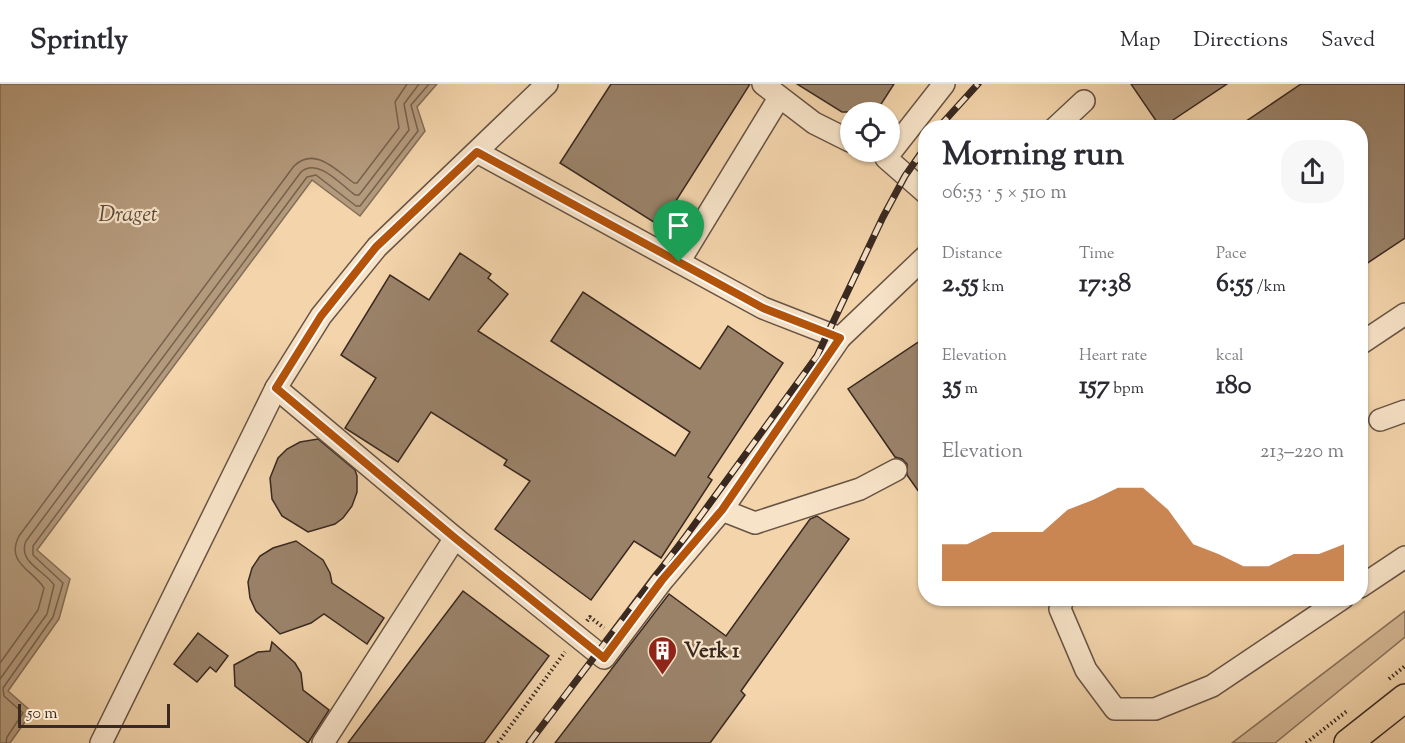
<!DOCTYPE html>
<html lang="en">
<head>
<meta charset="utf-8">
<style>
  body { margin:0; font-family:"Sorts Mill Goudy",serif; background:#f7f7f7; color:#2b2b33; height:100vh; display:flex; flex-direction:column; font-size:22px; white-space:nowrap }
  * { box-sizing:border-box; margin:0 }
  p { font-size:20px; color:#7c7c81 }
  .icon { flex:none; width:33px; height:33px; fill:none; stroke:currentColor; stroke-width:2; stroke-linecap:round; stroke-linejoin:round }
  .map { position:relative; flex:1; overflow:hidden }
  .panel { position:absolute; left:918px; top:36px; width:450px; height:486px; display:flex; flex-direction:column; background:#fff; border-radius:24px; box-shadow:0 2px 4px #0004 }
  .panel>* { flex:none }
  .controls { position:absolute; left:840px; top:18px; display:grid; gap:12px }
  .controls a { display:grid; place-items:center; width:60px; height:60px; border-radius:50%; background:#fff; box-shadow:0 2px 4px #0004; font-size:30px }
  .scale { position:absolute; left:18px; bottom:15px; width:152px; box-sizing:border-box; padding-left:6px; border:3px solid #392921; border-top:0; font-size:16px; line-height:21px; white-space:nowrap; color:#392921; -webkit-text-stroke:4px #f7e3c8; paint-order:stroke }
  .pin { position:absolute; display:grid; place-items:center; width:51px; height:51px; color:#fff; margin:-62px -26px; border-radius:50% 50% 50% 0; rotate:-45deg; box-shadow:0 0 6px #0007 }
  .pin .icon { rotate:45deg }
  .round { display:grid; place-items:center; flex:none; width:63px; height:63px; border-radius:24px; background:#f7f7f7 }
  .overview { display:flex; align-items:center; justify-content:space-between; height:102px; padding:0 24px }
  h1 { font-size:33px; font-weight:700; line-height:45px }
  .figures { display:grid; grid-template-columns:repeat(3,1fr); gap:9px; height:102px; padding:6px 24px }
  .figures div { display:grid; align-content:center }
  .figures b { font-size:26px; font-weight:700 }
  .figures small { font-size:16px; font-weight:400 }
  .figures p { font-size:16px }
  .chart { height:168px; padding:12px 24px }
  .chart p { display:flex; justify-content:space-between }
  .chart svg { width:100%; height:108px; margin-top:6px; fill:#b45309; opacity:.7 }
  header { display:flex; align-items:center; gap:36px; box-sizing:border-box; height:84px; padding:0 30px; background:#fff; border-bottom:2px solid #e1e1e2 }
  header strong { font-size:28px }
  nav { display:flex; gap:33px; margin-inline-start:auto; font-size:21px }
  .map>svg:first-child { display:block }
  .green { fill:#d3b794; stroke:#86705a; stroke-width:1.5 }
  .water { fill:#b49a7c; stroke:#836d58; stroke-width:1.5 }
  .lines { fill:none; stroke-linecap:round; stroke-linejoin:round }
  .shore { stroke:#76624e; stroke-width:1.5 }
  .building { fill:#9a8269; stroke:#392921; stroke-width:1.5 }
  .minor-casing { stroke:#685444; stroke-width:24 }
  .major-casing { stroke:#392921; stroke-width:30 }
  .path { stroke:#392921; stroke-width:4; stroke-dasharray:1.5 3; stroke-linecap:butt }
  .minor { stroke:#f7e3c8; stroke-width:21 }
  .major { stroke:#f3d4ab; stroke-width:27 }
  .rail-casing { stroke:#392921; stroke-width:7 }
  .rail { stroke:#f7e3c8; stroke-width:4.5; stroke-dasharray:14; stroke-linecap:butt }
  .route-casing { stroke:#fff; stroke-width:12 }
  .route { stroke:#b45309; stroke-width:8 }
  .labels { text-anchor:middle; stroke-width:4.5; stroke-linejoin:round; paint-order:stroke }
  .poi-label { font-size:21px; font-weight:bold; fill:#392921; stroke:#f7e3c8; text-anchor:start }
  .water-label { font-size:22px; font-style:italic; fill:#5e4b3c; stroke:#f7e3c8 }
</style>
</head>
<body>
<header>
<strong>Sprintly</strong>
<nav><a>Map</a><a>Directions</a><a>Saved</a></nav>
</header>
<div class="map">
<svg width="1405" height="659" viewBox="0 0 1405 659">
  <rect width="100%" height="100%" fill="#f3d4ab"/>
  <filter id="stains"><feTurbulence type="fractalNoise" baseFrequency=".00333" numOctaves="4"/><feColorMatrix values="0 0 0 0 .2 0 0 0 0 .09 0 0 0 0 .02 0 0 0 .5 -.17"/></filter>
  <radialGradient id="worn" r=".72"><stop offset=".6" stop-color="#630" stop-opacity="0"/><stop offset="1" stop-color="#630" stop-opacity=".3"/></radialGradient>
  <!-- green -->
  <path class="green" d="M1405,527V553L1275,659H1232Z"/>
  <!-- water -->
  <path class="water" d="M0,0H437L417,23L425,47L360,132L312,96L37,466L70,495L59,535L8,607L32,628L10,659H0Z"/>
  <g class="lines">
    <!-- shore -->
    <g class="shore">
      <path d="M0,579L38,526L44,504C33,486 5,479 19,452L294,82C315,62 336,86 354,99H357L399,44L395,18L407,0"/>
      <path d="M0,595L47,530L54,501C45,487 17,478 26,457L301,88C318,73 341,101 355,111H359L409,46L404,20L419,0"/>
      <path d="M6,659L7,653L23,629L4,612L3,604L53,533L63,499L33,471V462L307,93L316,91L356,122H360L418,47L411,21L429,0"/>
    </g>
  </g>
  <!-- building -->
  <g class="building">
    <path d="M611,0H750L660,142L560,79Z"/>
    <path d="M797,0H894L876,28H842Z"/>
    <path d="M1131,0H1227L1161,44Z"/>
    <path d="M1301,0H1405V154L1360,184V44H1236Z"/>
    <path d="M460,169L491,190L488,194L508,210L478,247L675,372L690,348L551,257L583,208L700,285L728,242L783,279L708,393L712,396L661,474L634,457L591,516L495,445L530,397L504,381L507,376L431,328L398,378L345,344L376,294L341,271L390,191L429,216Z"/>
    <path d="M926,253V418L907,391V380L902,375L895,373L848,305Z"/>
    <path d="M318,355L355,386L357,392V408L352,422L343,434L335,440L308,448L282,432L272,415L270,394L278,374L287,365L300,358Z"/>
    <path d="M817,432L849,455L741,607L745,611L710,659H555L669,510L726,552L810,435Z"/>
    <path d="M296,457L323,476L330,489L332,499L384,534L367,560L324,530L311,539L280,550L256,527L250,514L248,498L252,484L260,472L273,464Z"/>
    <path d="M463,507L549,572L484,659H348Z"/>
    <path d="M198,549L228,572L216,588L210,583L197,598L174,580Z"/>
    <path d="M272,558L295,579L301,589L303,606L329,626L308,659L235,602L234,581L258,568L270,567Z"/>
  </g>
  <g class="lines">
    <defs>
      <g id="minor">
        <path d="M763,0L814,39L850,57"/>
        <path d="M1055,44L1084,17"/>
        <path d="M477,68L763,224L840,254"/>
        <path d="M926,109L886,74L944,0"/>
        <path d="M679,178L779,14"/>
        <path d="M1360,260L1405,230"/>
        <path d="M276,304L455,454L604,574L662,497L722,426L840,254L926,172"/>
        <path d="M1380,336L1405,327"/>
        <path d="M722,426L755,439L860,405L896,386"/>
        <path d="M1360,503L1405,473"/>
        <path d="M1063,514L1060,525L1086,586L1115,625H1155L1212,602L1343,514"/>
        <path d="M101,659L276,304L321,232L377,163L547,0"/>
        <path d="M323,659L455,454"/>
      </g>
      <path id="major" d="M1348,659L1405,614"/>
    </defs>
    <!-- minor casing -->
    <use href="#minor" class="minor-casing"/>
    <!-- major casing -->
    <use href="#major" class="major-casing"/>
    <!-- path -->
    <g class="path">
      <path d="M587,537L590,533L604,544"/>
      <path d="M1389,595L1405,582"/>
      <path d="M498,659L565,568"/>
      <path d="M1306,659L1347,627"/>
    </g>
    <!-- minor -->
    <use href="#minor" class="minor"/>
    <!-- major -->
    <use href="#major" class="major"/>
    <defs>
      <g id="rail">
        <path d="M938,44L978,0"/>
        <path d="M529,659L686,452L817,272L883,133L905,92L926,62"/>
      </g>
    </defs>
    <!-- rail casing -->
    <use href="#rail" class="rail-casing"/>
    <!-- rail -->
    <use href="#rail" class="rail"/>
  </g>
  <g class="lines">
    <defs>
      <path id="route" d="M477,68L763,224L840,254L722,426L662,496L604,574L455,454L276,304L321,232L376,163Z"/>
    </defs>
    <!-- route casing -->
    <use href="#route" class="route-casing"/>
    <!-- route -->
    <use href="#route" class="route"/>
  </g>
  <!-- icons -->
  <defs>
    <symbol id="building-pin" viewBox="-11 -11 22 30"><path d="M0 17L-7.5 6A9.5 9.5 0 1 1 7.5 6Z" fill="#8f2418" stroke="#f7e3c8"/><path d="M-4-6H4V6H1V3H-1V6H-4ZM-2.5-4.3h1.7v1.8h-1.7ZM.8-4.3h1.7v1.8H.8ZM-2.5-1h1.7V.8h-1.7ZM.8-1h1.7V.8H.8Z" fill="#fff"/></symbol>
  </defs>
  <g fill-rule="evenodd">
    <use href="#building-pin" x="646" y="550" width="33" height="45"/>
  </g>
  <g class="labels">
    <!-- poi labels -->
    <g class="poi-label">
      <text x="684" y="573">Verk 1</text>
    </g>
    <!-- water labels -->
    <g class="water-label">
      <text x="128" y="137">Draget</text>
    </g>
  </g>
  <rect width="100%" height="100%" filter="url(#stains)"/>
  <rect width="100%" height="100%" fill="url(#worn)"/>
</svg>
<div class="controls">
<a><svg class="icon" aria-label="locate" viewBox="0 0 24 24"><circle cx="12" cy="12" r="6"/><path d="M12 2v4M12 18v4M2 12h4M18 12h4"/></svg></a>
</div>
<div class="scale">50 m</div>
<div class="pin" style="left:679px;top:178px;background:#1e9e55"><svg class="icon" aria-label="arrive" viewBox="0 0 24 24"><path d="M6 21V4h12l-3 4 3 4H6"/></svg></div>
<section class="panel">
<div class="overview"><div><h1>Morning run</h1><p>06:53 · 5 × 510 m</p></div><a class="round"><svg class="icon" aria-label="share" viewBox="0 0 24 24"><path d="M12 15V3M7 8l5-5 5 5M5 13v7h14v-7"/></svg></a></div>
<div class="figures">
<div><p>Distance</p><b>2.55<small> km</small></b></div>
<div><p>Time</p><b>17:38</b></div>
<div><p>Pace</p><b>6:55<small> /km</small></b></div>
</div>
<div class="figures">
<div><p>Elevation</p><b>35<small> m</small></b></div>
<div><p>Heart rate</p><b>157<small> bpm</small></b></div>
<div><p>kcal</p><b>180</b></div>
</div>
<div class="chart"><p><span>Elevation</span>213–220 m</p>
<svg viewBox="0 0 160 44" preserveAspectRatio="none"><path d="M0 44V29L10 29L20 24L30 24L40 24L50 15L60 11L70 6L80 6L90 15L100 29L110 33L120 38L130 38L140 33L150 33L160 29V44z"/></svg>
</div>
</section>
</div>
</body>
</html>
